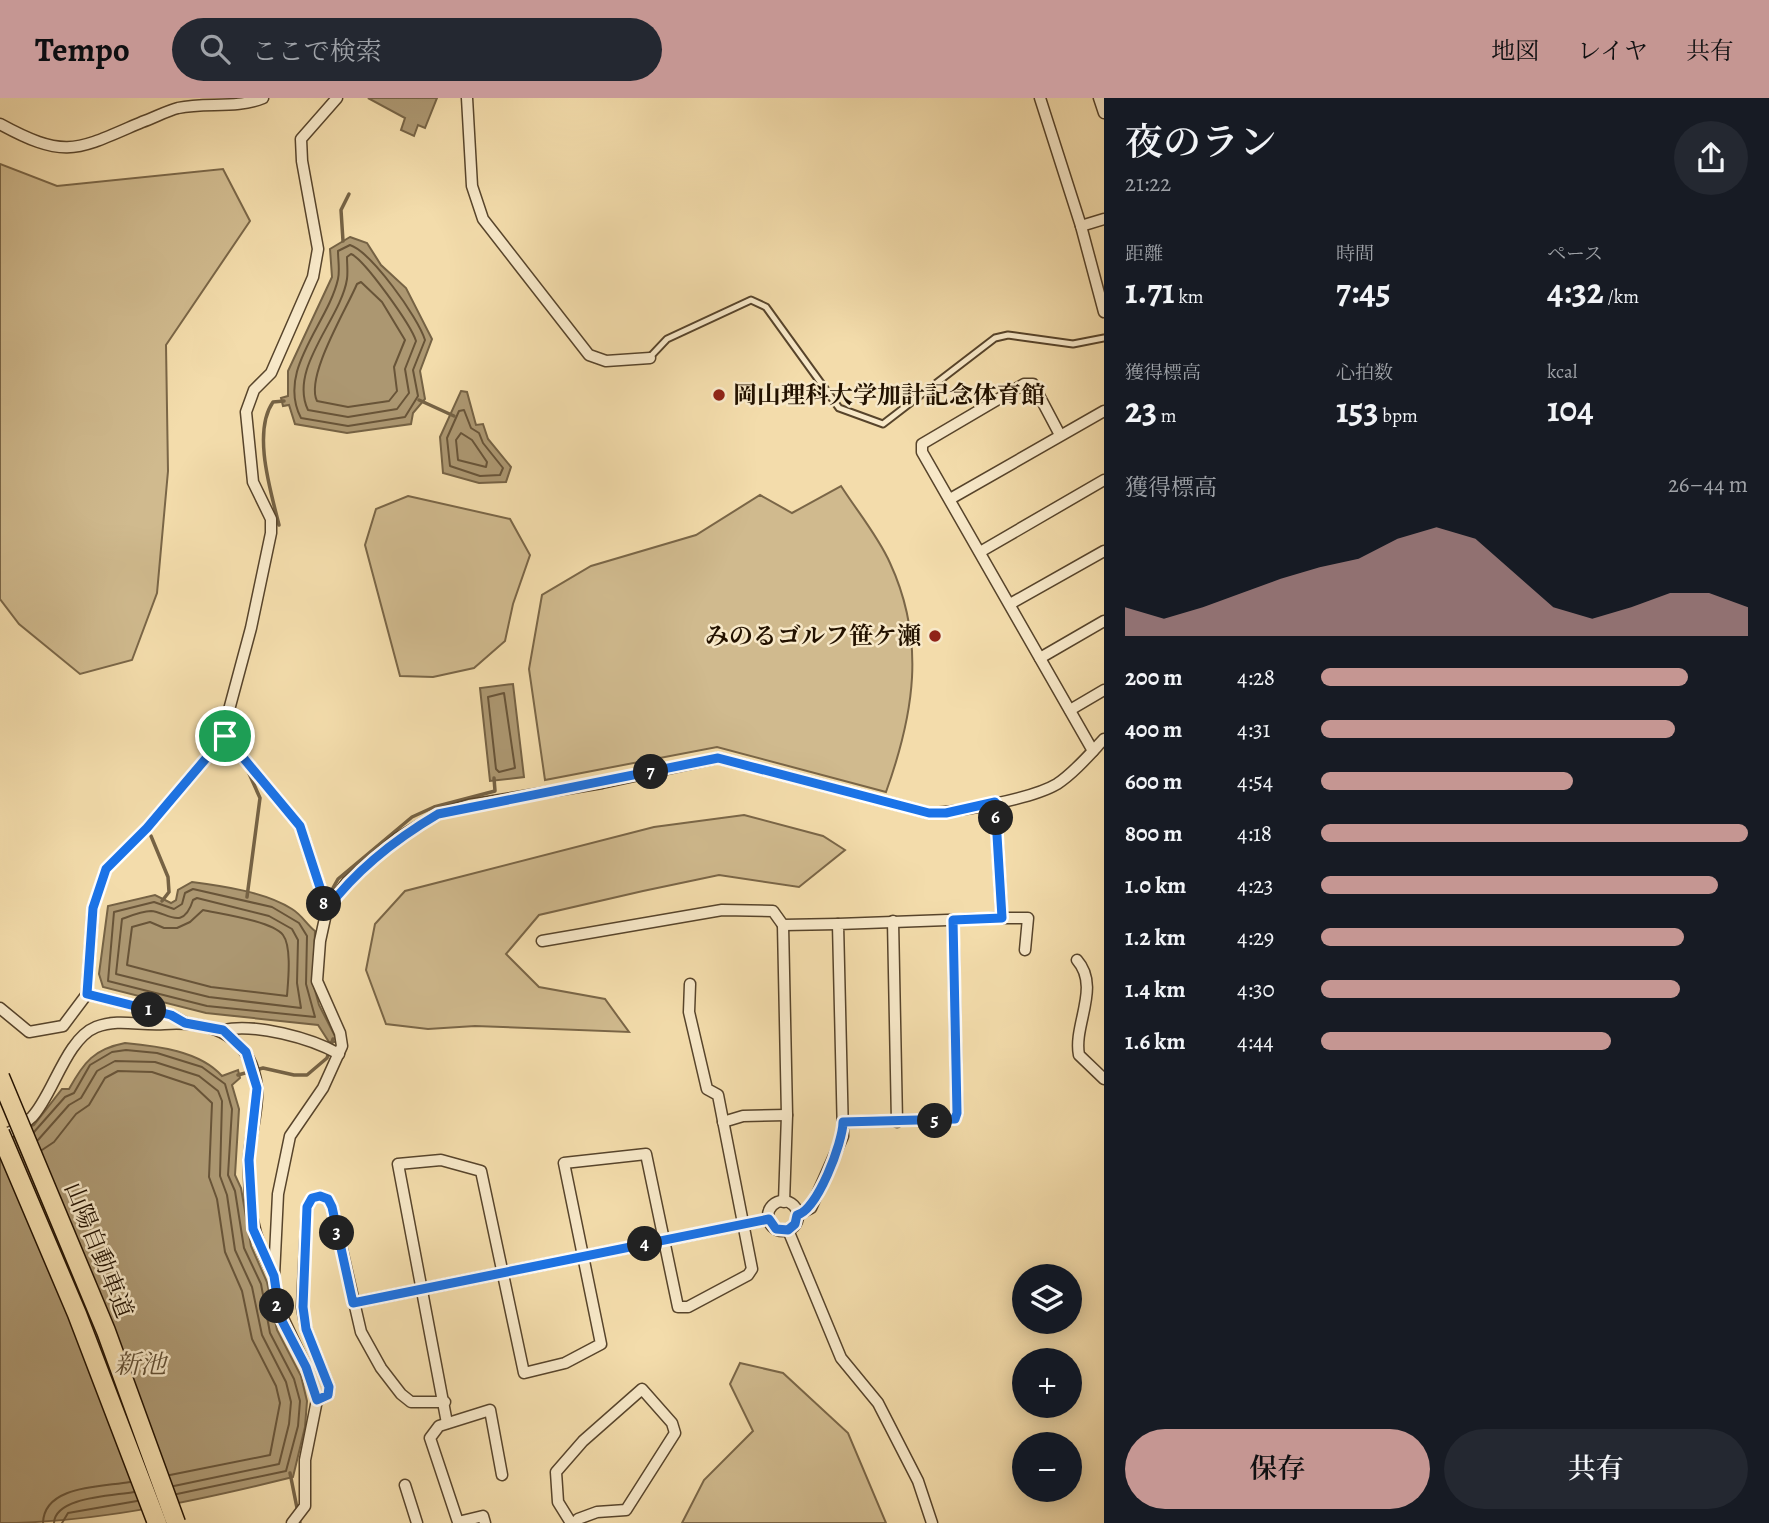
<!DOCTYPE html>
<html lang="ja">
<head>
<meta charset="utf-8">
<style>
  body { margin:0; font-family:Alegreya,"Noto Serif JP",serif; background:#242831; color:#f1f3f6; height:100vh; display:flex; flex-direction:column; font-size:26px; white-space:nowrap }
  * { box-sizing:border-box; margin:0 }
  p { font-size:23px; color:#9ea1a6 }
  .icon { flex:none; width:38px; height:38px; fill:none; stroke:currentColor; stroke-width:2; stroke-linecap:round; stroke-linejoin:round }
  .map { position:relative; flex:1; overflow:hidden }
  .sheet { display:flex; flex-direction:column; background:#171b24; width:665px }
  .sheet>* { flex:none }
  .fabs { position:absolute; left:1012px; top:1166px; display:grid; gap:14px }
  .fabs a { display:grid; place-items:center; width:70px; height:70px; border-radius:50%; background:#171b24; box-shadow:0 4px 18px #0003; font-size:35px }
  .pin { position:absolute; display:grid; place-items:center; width:60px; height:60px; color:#fff; margin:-30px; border:4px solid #fff; border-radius:50%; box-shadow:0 2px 7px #0007 }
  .km { position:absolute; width:35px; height:35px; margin:-18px; border-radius:50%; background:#222; color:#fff; font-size:19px; line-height:35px; text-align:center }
  .round { display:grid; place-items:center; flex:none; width:74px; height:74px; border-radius:37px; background:#242831 }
  .headline { display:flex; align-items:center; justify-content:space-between; height:119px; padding:0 21px }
  h1 { font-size:38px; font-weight:600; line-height:52px }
  .metrics { display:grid; grid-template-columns:repeat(3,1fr); gap:10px; height:119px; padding:7px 21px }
  .metrics div { display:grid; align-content:center }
  .metrics b { font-size:35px; font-weight:600 }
  .metrics small { font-size:19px; font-weight:400 }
  .metrics p { font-size:19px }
  .chart { height:196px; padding:14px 21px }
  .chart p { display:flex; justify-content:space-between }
  .chart svg { width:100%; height:126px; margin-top:7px; fill:#c59692; opacity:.7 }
  .action { display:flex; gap:14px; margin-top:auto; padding:14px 21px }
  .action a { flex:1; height:80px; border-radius:42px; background:#c59692; color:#111; font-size:28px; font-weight:600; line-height:80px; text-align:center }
  .action a+a { background:#242831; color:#f1f3f6 }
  ul { padding:0 21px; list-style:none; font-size:23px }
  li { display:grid; grid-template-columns:112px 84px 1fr; align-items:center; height:52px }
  li i { height:18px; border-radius:9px; background:#c59692 }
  header { display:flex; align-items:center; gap:42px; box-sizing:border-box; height:98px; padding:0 35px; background:#c59692; color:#111 }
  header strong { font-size:33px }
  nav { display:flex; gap:38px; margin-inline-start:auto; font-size:24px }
  .search { width:490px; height:63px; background:#242831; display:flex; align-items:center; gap:18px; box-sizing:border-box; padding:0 24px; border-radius:38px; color:#9ea1a6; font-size:26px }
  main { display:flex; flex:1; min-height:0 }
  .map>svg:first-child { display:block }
  .green { fill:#d0ba8e; stroke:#7a6647; stroke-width:2 }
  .water { fill:#ac9771; stroke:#756244; stroke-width:2 }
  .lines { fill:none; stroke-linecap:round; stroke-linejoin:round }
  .shore { stroke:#685438; stroke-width:2 }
  .stream { stroke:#756244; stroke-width:3.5 }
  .lane-casing { stroke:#57442b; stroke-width:9 }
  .street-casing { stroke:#57442b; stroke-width:13 }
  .lane { stroke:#f7e8c8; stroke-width:5 }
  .street { stroke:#f7e8c8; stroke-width:10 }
  .highway-bridge-casing { stroke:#231200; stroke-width:21; stroke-linecap:butt }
  .highway-bridge { stroke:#f3dcab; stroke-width:18 }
  .route-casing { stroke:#fff; stroke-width:14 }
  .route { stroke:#1a73e8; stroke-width:9 }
  .poi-dot { fill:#8f2418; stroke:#f7e8c8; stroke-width:2.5 }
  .labels { text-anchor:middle; stroke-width:5; stroke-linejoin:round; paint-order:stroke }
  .poi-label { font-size:24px; font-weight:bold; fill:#231200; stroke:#f7e8c8; text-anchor:start }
  .street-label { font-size:24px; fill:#231200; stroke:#f7e8c8 }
  .water-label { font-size:26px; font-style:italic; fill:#614e33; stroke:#f7e8c8 }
</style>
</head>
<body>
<header>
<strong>Tempo</strong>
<div class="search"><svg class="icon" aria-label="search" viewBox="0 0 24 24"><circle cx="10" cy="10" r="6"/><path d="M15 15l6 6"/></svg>ここで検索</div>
<nav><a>地図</a><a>レイヤ</a><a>共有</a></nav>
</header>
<main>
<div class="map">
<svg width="1104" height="1425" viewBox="0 0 1104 1425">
  <rect width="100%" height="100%" fill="#f3dcab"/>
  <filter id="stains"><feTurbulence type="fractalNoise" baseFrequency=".00286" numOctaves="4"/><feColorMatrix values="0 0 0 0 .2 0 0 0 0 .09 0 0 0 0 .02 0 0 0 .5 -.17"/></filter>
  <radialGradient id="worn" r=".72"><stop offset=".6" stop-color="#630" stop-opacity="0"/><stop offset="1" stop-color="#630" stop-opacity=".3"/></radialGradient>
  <!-- green -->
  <g class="green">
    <path d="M0,66L57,88L223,71L250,123L166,247L168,373L157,495L132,562L80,576L19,526L0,501Z"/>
    <path d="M841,388C857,413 878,438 890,465C926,543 914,616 886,694L717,649L545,682L529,571L542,497L591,468L696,437L760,397L792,415Z"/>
    <path d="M408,398L510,421L530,457L513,506L505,543L474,570L433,579L400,578L365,447L376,411Z"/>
    <path d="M744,717L823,738L845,752L799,789L719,777L643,793L539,817L506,856L539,889L605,901L629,934L475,928L428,931L386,926L366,872L375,826L405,793L654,729Z"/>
    <path d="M740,1265L783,1275L848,1335L886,1425H682L704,1382L753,1333L730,1286Z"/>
  </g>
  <!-- water -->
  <g class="water">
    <path d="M368,0H437L425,30L418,27L414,38L401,32L405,20Z"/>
    <path d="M350,139L367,145L381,167L406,190L432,241L420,273L425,301L413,315L411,326L347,335L295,326L289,307L283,308L281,300L288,298V273L332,179L330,151Z"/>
    <path d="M461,293L467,294L476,327L483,326L488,341L511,369L506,384L479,385L443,375L440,339Z"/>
    <path d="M513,586L524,679L490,683L480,590Z"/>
    <path d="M192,784C223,788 265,794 292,811C302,817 307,827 315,833L313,885L319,907L338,944H329L318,927L206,915L103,889L99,876L108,808L155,797L171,805L176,802L178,792Z"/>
    <path d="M125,945C157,948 200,953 222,978L238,972L240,980L232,987L239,1011L235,1077L241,1090L251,1148L267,1184L277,1232L301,1278L307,1303L305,1329L293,1379C200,1402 96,1425 0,1425V1045L34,1027L62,991H69C84,964 94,951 125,945Z"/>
  </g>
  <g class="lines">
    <!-- shore -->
    <g class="shore">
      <path d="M350,147C371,154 418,219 425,242L413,272L418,298L405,319L348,328L301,320C276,272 328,226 338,181C340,173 338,162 338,153Z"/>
      <path d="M351,156C364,161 411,227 416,243L405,271L409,295L397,311L348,319L308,312C288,270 341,221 347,181C348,174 347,166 347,159Z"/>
      <path d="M361,184L382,204L405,242L394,269L397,293L389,303L348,309L317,303C305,279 346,212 357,186Z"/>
      <path d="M464,312L471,330L479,335L483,345L503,370L500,377L480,378L450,368L447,340L459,313Z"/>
      <path d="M461,335L472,342L487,364L486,369L458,362L456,342Z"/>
      <path d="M504,595L515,670L499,674L496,671L488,599Z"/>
      <path d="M193,791L272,809L299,825L307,838L306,886L315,919L207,908L108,883L114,814L154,804L174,811L182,806L185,795Z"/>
      <path d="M197,800L269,818L292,831L298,842L297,885L301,910L209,899L116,876L122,821C130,818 142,813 151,813C167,814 183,834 193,802Z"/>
      <path d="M203,812C221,816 272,823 283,837C292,849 288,884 287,898L211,889L127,867L132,829L150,824L164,830H177L190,824Z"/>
      <path d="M34,1034L65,999L74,995L90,967L112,954L126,952L157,955L202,969L225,986L232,1011L228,1077L235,1093L244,1150L261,1186L270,1235L294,1281L300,1303L298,1328L286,1373L177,1396"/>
      <path d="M38,1042L69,1007L81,1000L97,973L115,963L155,964L199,978L218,993L222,1003L220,1078L227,1097L235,1152L252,1189L262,1237L286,1284L291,1304L289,1326L279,1366L174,1388"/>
      <path d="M42,1052L54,1044L76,1016L89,1007L105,980L118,973L152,974L194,988L212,1005L209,1079L217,1101L225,1154L242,1193L252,1241L276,1288L280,1305L270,1357L170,1377"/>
      <path d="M43,1425C44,1387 102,1389 130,1384"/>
      <path d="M54,1425C55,1399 112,1398 134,1394"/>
      <path d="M62,1425L68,1415L137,1403"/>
    </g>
    <!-- stream -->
    <g class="stream">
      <path d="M343,143L341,112L349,96"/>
      <path d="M419,302L454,318"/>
      <path d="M279,427C271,394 252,334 273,304L284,303"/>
      <path d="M224,647L233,654"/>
      <path d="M247,671L260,700L247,799"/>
      <path d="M151,738L168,779L169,794L162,803"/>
      <path d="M329,797L338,781L412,719L434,709L495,693L494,680"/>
      <path d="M238,977L263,970L294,977H307L327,960L333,941"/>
      <path d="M290,1375L300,1425"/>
    </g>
    <defs>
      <path id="lane" d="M650,259L667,241L751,202L766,209L839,310L883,326L995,240L1008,237L1073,246L1104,240"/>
      <g id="street">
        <path d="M467,0L472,88L483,121L589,257L606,263L650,260"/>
        <path d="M1040,0L1081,128L1104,214"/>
        <path d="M1099,0L1104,15"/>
        <path d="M0,26C66,62 77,52 142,24C154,20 166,13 178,10C207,4 236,11 263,0"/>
        <path d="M1081,128L1104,121"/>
        <path d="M1060,337L1033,286H1024L922,346V354L1093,653"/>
        <path d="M950,401L1104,313"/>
        <path d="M980,454L1104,382"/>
        <path d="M1010,506L1104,453"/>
        <path d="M1040,560L1104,523"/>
        <path d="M1070,612L1104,592"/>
        <path d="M327,811L300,728L225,638L226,623L251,530L271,435V421L253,384L246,314L254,292L271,275L313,179L318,151L302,63L301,41L337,0"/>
        <path d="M1002,820H1028L1025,852"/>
        <path d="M893,823L897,1024"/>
        <path d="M783,827L787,1017L784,1104"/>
        <path d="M542,843L722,812L773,813L783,827L838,826"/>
        <path d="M1077,862C1101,889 1073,927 1079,957L1104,981"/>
        <path d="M87,896L171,917L184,924"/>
        <path d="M0,910L29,934L63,928L87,896L93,810L106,771L147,730L225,638"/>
        <path d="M223,932C255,925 311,940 339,956"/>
        <path d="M723,1024L743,1018L787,1017"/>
        <path d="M843,1024L955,1021L957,1015L953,822"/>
        <path d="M0,1039C11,1034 23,1028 32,1019C53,997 66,941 96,929C119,920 140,928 164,926C210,923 251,936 257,989C259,1013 249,1039 249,1063C249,1110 251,1135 273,1176"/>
        <circle cx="783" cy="1118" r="15"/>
        <path d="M797,1117L811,1110L843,1038L838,826L1002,820L995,704"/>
        <path d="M788,1132L841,1260L878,1305L918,1383L932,1425"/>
        <path d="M353,1205L769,1121"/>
        <path d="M317,1302L328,1297L329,1289L306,1231L302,1209L307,1109L312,1100L320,1098L328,1101L332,1109L361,1234L381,1270L401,1296L411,1304H445"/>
        <path d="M447,1325L398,1066L441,1062L481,1073L524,1275L565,1265L601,1246L564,1065L646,1056L678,1209H688L748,1177L752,1171L718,997L707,991L689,914L690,886"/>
        <path d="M405,1387L417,1425"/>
        <path d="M292,1425L305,1408V1362L317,1302L306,1269L276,1205L274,1178L278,1096L290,1038L323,990L342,948L340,935L317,883L320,843L327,811L347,784L398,740L438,716L469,707L602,685L718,660L929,715C959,714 1032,701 1057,686C1074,675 1090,656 1104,641"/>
        <path d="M485,1425L483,1418L458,1424L430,1340L439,1328L490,1312L502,1377"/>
        <path d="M571,1425L558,1404L556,1374L583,1343L642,1291L672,1325L675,1335L626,1412L597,1414L578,1421L576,1425"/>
      </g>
    </defs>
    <!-- lane casing -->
    <use href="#lane" class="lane-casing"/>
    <!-- street casing -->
    <use href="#street" class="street-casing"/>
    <!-- lane -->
    <use href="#lane" class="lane"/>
    <!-- street -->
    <use href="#street" class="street"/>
    <defs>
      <g id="highway-bridge">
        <path d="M0,979L106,1233L176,1425"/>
        <path d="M0,1035L77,1216L157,1425"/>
      </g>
    </defs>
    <!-- highway-bridge casing -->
    <use href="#highway-bridge" class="highway-bridge-casing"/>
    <!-- highway-bridge -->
    <use href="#highway-bridge" class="highway-bridge"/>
  </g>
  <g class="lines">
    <defs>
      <path id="route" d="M225,638L300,728L327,811C357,771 394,742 438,716L718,660L929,715H946L995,704L1002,820L953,822L957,1015L955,1021L843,1024C843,1044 817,1113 797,1117L795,1126L788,1132L776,1131L769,1121L353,1205L332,1109L328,1101L320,1098L312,1100L307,1109L303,1209L306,1231L329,1289L328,1297L317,1302L306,1269L280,1219L274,1178L253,1131L249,1062L257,990L246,954L223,932L185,925L171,917L87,896L93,810L106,771L147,730Z"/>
    </defs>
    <!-- route casing -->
    <use href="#route" class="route-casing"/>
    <!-- route -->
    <use href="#route" class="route"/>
  </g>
  <!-- markers -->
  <g class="poi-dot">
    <circle cx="719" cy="297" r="7"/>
    <circle cx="935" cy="538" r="7"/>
  </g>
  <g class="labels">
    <!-- poi labels -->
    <g class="poi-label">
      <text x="733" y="305">岡山理科大学加計記念体育館</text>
      <text x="921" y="546" text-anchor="end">みのるゴルフ笹ケ瀬</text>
    </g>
    <!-- street labels -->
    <g class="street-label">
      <text transform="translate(99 1152) rotate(68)" y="8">山陽自動車道</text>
    </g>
    <!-- water labels -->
    <g class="water-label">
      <text x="140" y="1275">新池</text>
    </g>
  </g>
  <rect width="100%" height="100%" filter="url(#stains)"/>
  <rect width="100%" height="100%" fill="url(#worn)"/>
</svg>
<div class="fabs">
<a><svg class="icon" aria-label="layers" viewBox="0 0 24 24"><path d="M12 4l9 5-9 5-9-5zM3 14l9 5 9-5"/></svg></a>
<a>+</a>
<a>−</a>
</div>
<div class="pin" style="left:225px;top:638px;background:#1e9e55"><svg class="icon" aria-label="arrive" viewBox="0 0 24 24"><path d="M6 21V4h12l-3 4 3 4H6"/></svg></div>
<b class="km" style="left:149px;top:912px">1</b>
<b class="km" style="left:277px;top:1208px">2</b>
<b class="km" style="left:337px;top:1135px">3</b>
<b class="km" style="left:645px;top:1146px">4</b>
<b class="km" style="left:935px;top:1023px">5</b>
<b class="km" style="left:996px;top:720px">6</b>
<b class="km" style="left:651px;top:674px">7</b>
<b class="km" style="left:324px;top:806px">8</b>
</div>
<section class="sheet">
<div class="headline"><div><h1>夜のラン</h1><p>21:22</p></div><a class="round"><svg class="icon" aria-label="share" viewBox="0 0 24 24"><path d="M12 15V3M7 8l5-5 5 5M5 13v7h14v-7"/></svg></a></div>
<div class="metrics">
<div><p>距離</p><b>1.71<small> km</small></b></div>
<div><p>時間</p><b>7:45</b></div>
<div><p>ペース</p><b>4:32<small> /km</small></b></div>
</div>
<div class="metrics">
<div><p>獲得標高</p><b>23<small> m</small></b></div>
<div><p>心拍数</p><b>153<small> bpm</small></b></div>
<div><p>kcal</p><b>104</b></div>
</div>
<div class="chart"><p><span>獲得標高</span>26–44 m</p>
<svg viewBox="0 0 160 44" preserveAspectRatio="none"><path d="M0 44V34L10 38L20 34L30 29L40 24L50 20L60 17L70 10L80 6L90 10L100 22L110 34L120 38L130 34L140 29L150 29L160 34V44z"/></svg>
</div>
<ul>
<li><b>200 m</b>4:28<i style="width:86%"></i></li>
<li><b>400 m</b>4:31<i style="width:83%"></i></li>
<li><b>600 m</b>4:54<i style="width:59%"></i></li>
<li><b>800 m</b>4:18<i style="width:100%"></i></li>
<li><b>1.0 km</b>4:23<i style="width:93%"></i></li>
<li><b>1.2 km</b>4:29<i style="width:85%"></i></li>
<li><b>1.4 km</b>4:30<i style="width:84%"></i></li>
<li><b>1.6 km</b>4:44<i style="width:68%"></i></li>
</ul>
<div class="action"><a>保存</a><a>共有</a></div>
</section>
</main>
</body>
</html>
